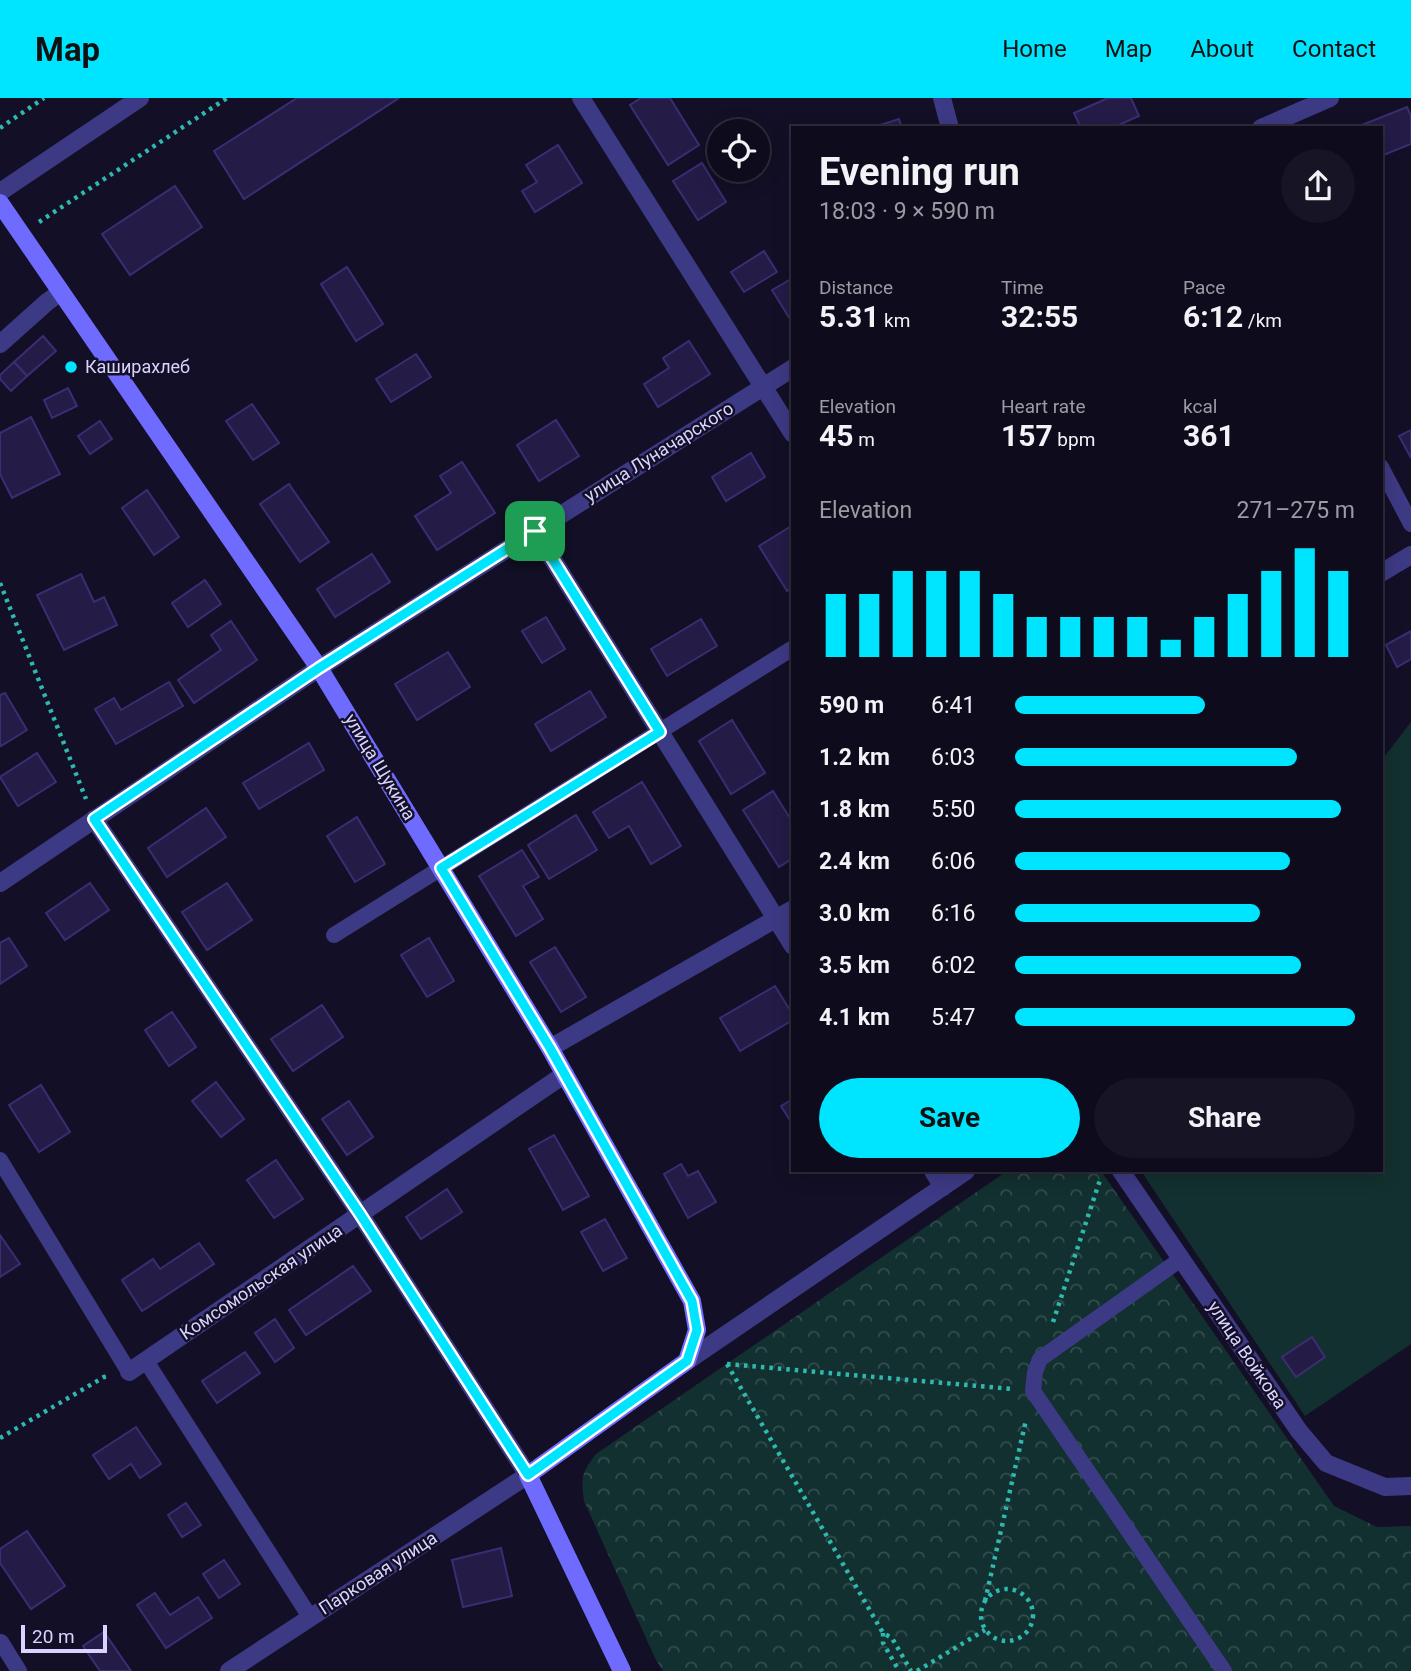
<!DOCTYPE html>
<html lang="en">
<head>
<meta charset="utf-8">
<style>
  body { margin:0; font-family:Roboto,sans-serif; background:#171425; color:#f1f3f6; height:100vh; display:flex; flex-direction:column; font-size:26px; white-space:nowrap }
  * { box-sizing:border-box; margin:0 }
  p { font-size:23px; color:#9b9ba3 }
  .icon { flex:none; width:38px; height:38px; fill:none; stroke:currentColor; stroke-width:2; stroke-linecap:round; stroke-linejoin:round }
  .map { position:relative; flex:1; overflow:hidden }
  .side { position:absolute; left:791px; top:28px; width:592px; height:1046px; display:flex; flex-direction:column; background:#0e0b1c; border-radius:0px; box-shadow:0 4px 18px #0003,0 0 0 2px #2e2b3b }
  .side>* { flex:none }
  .tools { position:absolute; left:707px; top:21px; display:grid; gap:14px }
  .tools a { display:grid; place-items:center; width:63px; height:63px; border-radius:50%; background:#0e0b1c; box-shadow:0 4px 18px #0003,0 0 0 2px #2e2b3b; font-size:35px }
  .scale { position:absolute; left:21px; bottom:18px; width:86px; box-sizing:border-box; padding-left:7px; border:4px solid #d9d4ff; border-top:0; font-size:19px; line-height:24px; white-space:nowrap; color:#d9d4ff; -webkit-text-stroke:5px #130f26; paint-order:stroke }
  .pin { position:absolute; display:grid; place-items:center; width:60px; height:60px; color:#fff; margin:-30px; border-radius:14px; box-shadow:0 4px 10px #0006 }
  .round { display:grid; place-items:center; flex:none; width:74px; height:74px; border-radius:37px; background:#171425 }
  .headline { display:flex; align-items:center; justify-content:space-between; height:119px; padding:0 28px }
  h1 { font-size:38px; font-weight:700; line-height:52px }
  .stats { display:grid; grid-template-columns:repeat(3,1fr); gap:10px; height:119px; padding:7px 28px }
  .stats div { display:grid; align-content:center }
  .stats b { font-size:30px; font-weight:700 }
  .stats small { font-size:19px; font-weight:400 }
  .stats p { font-size:19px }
  .chart { height:196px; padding:14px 28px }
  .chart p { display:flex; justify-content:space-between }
  .chart svg { width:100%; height:126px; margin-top:7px; stroke:#00e5ff; stroke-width:6 }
  .primary-button { display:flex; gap:14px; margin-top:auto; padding:14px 28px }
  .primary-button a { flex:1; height:80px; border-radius:42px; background:#00e5ff; color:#111; font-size:28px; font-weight:700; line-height:80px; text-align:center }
  .primary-button a+a { background:#171425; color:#f1f3f6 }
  ul { padding:0 28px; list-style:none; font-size:23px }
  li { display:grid; grid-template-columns:112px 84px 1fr; align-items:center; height:52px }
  li i { height:18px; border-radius:9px; background:#00e5ff }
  header { display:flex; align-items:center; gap:42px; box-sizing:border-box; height:98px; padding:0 35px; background:#00e5ff; color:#111 }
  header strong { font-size:33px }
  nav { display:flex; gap:38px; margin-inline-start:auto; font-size:24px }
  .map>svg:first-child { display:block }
  .grass { fill:#12302f }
  .park { fill:url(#park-crowns) }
  .building { fill:#241b47; stroke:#3b2d73; stroke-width:2 }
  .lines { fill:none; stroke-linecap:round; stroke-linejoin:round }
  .path { stroke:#2fb8b0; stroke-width:4.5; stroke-dasharray:3.5 5; stroke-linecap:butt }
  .lane { stroke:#3d3a85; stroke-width:16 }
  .street { stroke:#3d3a85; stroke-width:18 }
  .secondary { stroke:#6f6bff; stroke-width:18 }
  .route-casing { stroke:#fff; stroke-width:14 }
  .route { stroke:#00e5ff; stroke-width:9 }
  .poi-dot { fill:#00e5ff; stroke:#130f26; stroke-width:2.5 }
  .labels { text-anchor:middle; stroke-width:5; stroke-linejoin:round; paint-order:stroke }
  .poi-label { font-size:18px; fill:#d9d4ff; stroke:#130f26; text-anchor:start }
  .street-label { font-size:18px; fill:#d9d4ff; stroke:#130f26 }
</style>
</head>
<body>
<header>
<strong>Map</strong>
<nav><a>Home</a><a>Map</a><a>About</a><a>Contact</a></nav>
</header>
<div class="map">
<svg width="1411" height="1573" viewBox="0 0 1411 1573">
  <defs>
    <pattern id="park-crowns" width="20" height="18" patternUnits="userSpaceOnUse" patternTransform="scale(1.75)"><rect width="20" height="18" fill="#12302f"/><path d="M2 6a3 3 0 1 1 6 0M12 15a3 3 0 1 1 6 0" fill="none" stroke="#344d4e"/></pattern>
  </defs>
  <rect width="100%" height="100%" fill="#130f26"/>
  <!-- grass -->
  <path class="grass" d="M1411,624V1246L1305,1318L1141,1073H1381V663Z"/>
  <!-- park -->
  <path class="park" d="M1007,1073H1101L1334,1408L1377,1429L1411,1428V1573H663L655,1560L584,1403C581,1380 581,1375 596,1356Z"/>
  <!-- building -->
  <g class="building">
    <path d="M297,0H399L244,101L214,53Z"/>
    <path d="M641,0H670L699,47L668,67L630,7Z"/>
    <path d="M1108,0H1131L1139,18L1112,30H1081L1074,15Z"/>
    <path d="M1407,9L1411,18V46L1381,58V30L1357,29Z"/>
    <path d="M899,21L902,30H874V29Z"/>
    <path d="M558,47L582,85L535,114L522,93L537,84L526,67Z"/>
    <path d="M702,65L726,104L698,122L673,83Z"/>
    <path d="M175,88L202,129L130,177L102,136Z"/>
    <path d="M764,153L777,174L744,194L731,174Z"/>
    <path d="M347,169L383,226L356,243L321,186Z"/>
    <path d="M793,180V226L772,192Z"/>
    <path d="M43,238L56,253L27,278L14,264Z"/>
    <path d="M689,243L710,276L658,309L644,286L669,270L663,260Z"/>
    <path d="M416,256L431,279L391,304L376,281Z"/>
    <path d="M14,264L27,278L11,293L0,281V277Z"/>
    <path d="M68,290L77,308L52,320L44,302Z"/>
    <path d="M252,306L279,345L253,362L226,323Z"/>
    <path d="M31,319L60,376L12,400L0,376V335Z"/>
    <path d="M556,322L579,358L539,383L517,347Z"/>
    <path d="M100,323L112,341L90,356L78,338Z"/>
    <path d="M1411,332V360L1399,338Z"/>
    <path d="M751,355L765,379L726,403L712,379Z"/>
    <path d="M462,364L495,415L437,452L415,418L451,395L440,378Z"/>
    <path d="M289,386L329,444L300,464L260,406Z"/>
    <path d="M147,392L179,439L154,457L122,410Z"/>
    <path d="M793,427V490L787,493L759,448Z"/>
    <path d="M372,456L390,484L335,519L317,491Z"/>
    <path d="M81,476L94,504L104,499L117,527L64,552L37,497Z"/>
    <path d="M205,482L221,506L188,529L172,505Z"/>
    <path d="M546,519L565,551L542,565L522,533Z"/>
    <path d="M701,521L717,548L667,578L651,551Z"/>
    <path d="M231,523L257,562L194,605L178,582L221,552L211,537Z"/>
    <path d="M1411,533V561L1397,569L1386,547Z"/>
    <path d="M448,554L470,589L417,622L395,586Z"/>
    <path d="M169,584L183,608L116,646L95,611L114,600L121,612Z"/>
    <path d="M590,593L606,619L551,653L535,626Z"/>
    <path d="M5,595L27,632L1,648L0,645V597Z"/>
    <path d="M732,622L765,675L731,696L699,643Z"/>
    <path d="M309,645L324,672L259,711L243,685Z"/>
    <path d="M37,655L56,684L18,708L0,679Z"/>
    <path d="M642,684L681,748L651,766L629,728L609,740L593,714Z"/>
    <path d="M773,693L793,725V760L779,769L743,712Z"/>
    <path d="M206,710L226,739L167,779L148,750Z"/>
    <path d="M576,717L597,752L549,781L528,747Z"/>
    <path d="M357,719L385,766L355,784L327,738Z"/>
    <path d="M522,752L539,779L523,788L543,821L516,838L479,778Z"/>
    <path d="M90,785L109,812L65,842L46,815Z"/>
    <path d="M227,785L252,822L207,852L182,814Z"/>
    <path d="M9,840L27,868L0,886V845Z"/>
    <path d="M429,840L454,883L427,899L401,857Z"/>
    <path d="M555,849L586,899L561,914L530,864Z"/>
    <path d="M775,888L793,917V922L740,953L720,920Z"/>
    <path d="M322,907L343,939L293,973L271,941Z"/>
    <path d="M172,914L196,949L169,968L145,932Z"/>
    <path d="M216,984L244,1021L221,1039L192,1003Z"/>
    <path d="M41,987L70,1034L39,1054L9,1007Z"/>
    <path d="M793,1001V1027L781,1008Z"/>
    <path d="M349,1003L373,1039L347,1057L322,1021Z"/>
    <path d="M554,1037L589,1098L563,1112L529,1051Z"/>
    <path d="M276,1062L303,1101L274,1120L247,1082Z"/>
    <path d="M681,1066L688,1078L698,1073L716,1104L688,1120L664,1076Z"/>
    <path d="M447,1091L462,1114L421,1141L406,1119Z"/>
    <path d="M605,1121L627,1160L603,1173L581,1134Z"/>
    <path d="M0,1137L20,1166L0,1179Z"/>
    <path d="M199,1145L214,1166L142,1213L122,1182L153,1161L160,1171Z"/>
    <path d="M353,1168L371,1193L306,1237L289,1212Z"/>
    <path d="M275,1221L294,1250L275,1264L255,1235Z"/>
    <path d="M1312,1239L1325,1259L1296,1279L1282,1259Z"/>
    <path d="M245,1254L260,1275L217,1305L202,1283Z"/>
    <path d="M136,1329L161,1366L140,1380L131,1366L109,1381L93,1357Z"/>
    <path d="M186,1405L201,1427L182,1439L168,1417Z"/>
    <path d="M27,1433L65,1488L31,1511L0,1465V1451Z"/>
    <path d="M501,1450L512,1498L463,1509L452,1462Z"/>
    <path d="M224,1462L240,1486L219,1500L203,1476Z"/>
    <path d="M155,1495L170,1517L198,1499L212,1520L166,1550L137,1507Z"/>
    <path d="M104,1534L131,1573H100L83,1548Z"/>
  </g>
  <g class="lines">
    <!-- path -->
    <g class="path">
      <path d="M0,30L44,0"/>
      <path d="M39,124L227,0"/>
      <path d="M0,485L86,701"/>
      <path d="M1053,1224L1100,1082"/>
      <path d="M727,1266L1012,1291"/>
      <path d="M727,1266L883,1535L892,1540L911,1573"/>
      <path d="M0,1340L104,1279L109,1278"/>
      <circle cx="1007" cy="1517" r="26"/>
      <path d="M985,1503L1026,1322"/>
      <path d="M883,1535V1545L899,1573"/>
      <path d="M917,1573L985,1532"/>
    </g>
    <!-- lane -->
    <g class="lane">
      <path d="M1381,369L1411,426"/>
      <path d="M334,837L793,550"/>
      <path d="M0,1062L129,1274"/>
      <path d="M1181,1161L1040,1261L1035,1274L1033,1293L1224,1573"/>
      <path d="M146,1263L310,1519"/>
      <path d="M1,1544L19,1573"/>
    </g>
    <!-- street -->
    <g class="street">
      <path d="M581,0L793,336"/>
      <path d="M942,0L950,30"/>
      <path d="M1261,30L1330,0"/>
      <path d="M0,94L140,0"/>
      <path d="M0,246L47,204L61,194"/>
      <path d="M535,433L793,848"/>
      <path d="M1381,475L1411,457"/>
      <path d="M94,721L360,1116L528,1377L229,1573"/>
      <path d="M0,785L319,570L793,270"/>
      <path d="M550,950L793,811"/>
      <path d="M933,1073L943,1089"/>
      <path d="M1121,1073L1299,1333L1326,1365L1385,1389L1411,1388"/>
      <path d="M687,1263L966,1073"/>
      <path d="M129,1274L565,976"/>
    </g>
    <!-- secondary -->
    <path class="secondary" d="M0,105L319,570L550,950L692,1203L697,1232L687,1263L528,1377L622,1573"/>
  </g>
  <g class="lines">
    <defs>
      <path id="route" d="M535,433L660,634L441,770L550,950L692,1203L697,1232L687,1263L528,1377L360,1116L94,721L319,570Z"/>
    </defs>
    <!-- route casing -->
    <use href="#route" class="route-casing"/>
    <!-- route -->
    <use href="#route" class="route"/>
  </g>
  <!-- markers -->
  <circle class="poi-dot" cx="71" cy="269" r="7"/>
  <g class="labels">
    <!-- poi labels -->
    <g class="poi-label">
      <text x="85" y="275">Каширахлеб</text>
    </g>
    <!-- street labels -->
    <g class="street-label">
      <text transform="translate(659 354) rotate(-32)" y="6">улица Луначарского</text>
      <text transform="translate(380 669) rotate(59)" y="6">улица Щукина</text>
      <text transform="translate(261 1184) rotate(-34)" y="6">Комсомольская улица</text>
      <text transform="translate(1247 1257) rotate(56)" y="6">улица Войкова</text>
      <text transform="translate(378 1475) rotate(-33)" y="6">Парковая улица</text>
    </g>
  </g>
</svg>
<div class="tools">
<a><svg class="icon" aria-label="locate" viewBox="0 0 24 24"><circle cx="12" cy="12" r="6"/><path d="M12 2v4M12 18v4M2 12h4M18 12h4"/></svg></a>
</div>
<div class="scale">20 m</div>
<div class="pin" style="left:535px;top:433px;background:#1e9e55"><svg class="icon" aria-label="arrive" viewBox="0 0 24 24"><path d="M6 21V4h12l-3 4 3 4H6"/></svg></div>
<section class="side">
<div class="headline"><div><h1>Evening run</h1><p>18:03 · 9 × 590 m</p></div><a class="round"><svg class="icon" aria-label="share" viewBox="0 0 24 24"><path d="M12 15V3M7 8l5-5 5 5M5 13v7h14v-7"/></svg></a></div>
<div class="stats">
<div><p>Distance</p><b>5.31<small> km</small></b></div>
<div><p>Time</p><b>32:55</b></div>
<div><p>Pace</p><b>6:12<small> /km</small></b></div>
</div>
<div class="stats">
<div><p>Elevation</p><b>45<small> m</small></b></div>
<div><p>Heart rate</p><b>157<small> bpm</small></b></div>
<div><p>kcal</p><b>361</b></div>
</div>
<div class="chart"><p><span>Elevation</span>271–275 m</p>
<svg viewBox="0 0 160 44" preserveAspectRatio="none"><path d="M5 44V22M15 44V22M25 44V14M35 44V14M45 44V14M55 44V22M65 44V30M75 44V30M85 44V30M95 44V30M105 44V38M115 44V30M125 44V22M135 44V14M145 44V6M155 44V14"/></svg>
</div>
<ul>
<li><b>590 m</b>6:41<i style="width:56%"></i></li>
<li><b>1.2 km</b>6:03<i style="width:83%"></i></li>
<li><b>1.8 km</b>5:50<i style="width:96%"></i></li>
<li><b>2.4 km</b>6:06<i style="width:81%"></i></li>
<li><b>3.0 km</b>6:16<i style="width:72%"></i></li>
<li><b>3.5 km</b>6:02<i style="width:84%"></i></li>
<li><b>4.1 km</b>5:47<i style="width:100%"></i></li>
</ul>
<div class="primary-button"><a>Save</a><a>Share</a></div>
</section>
</div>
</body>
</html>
